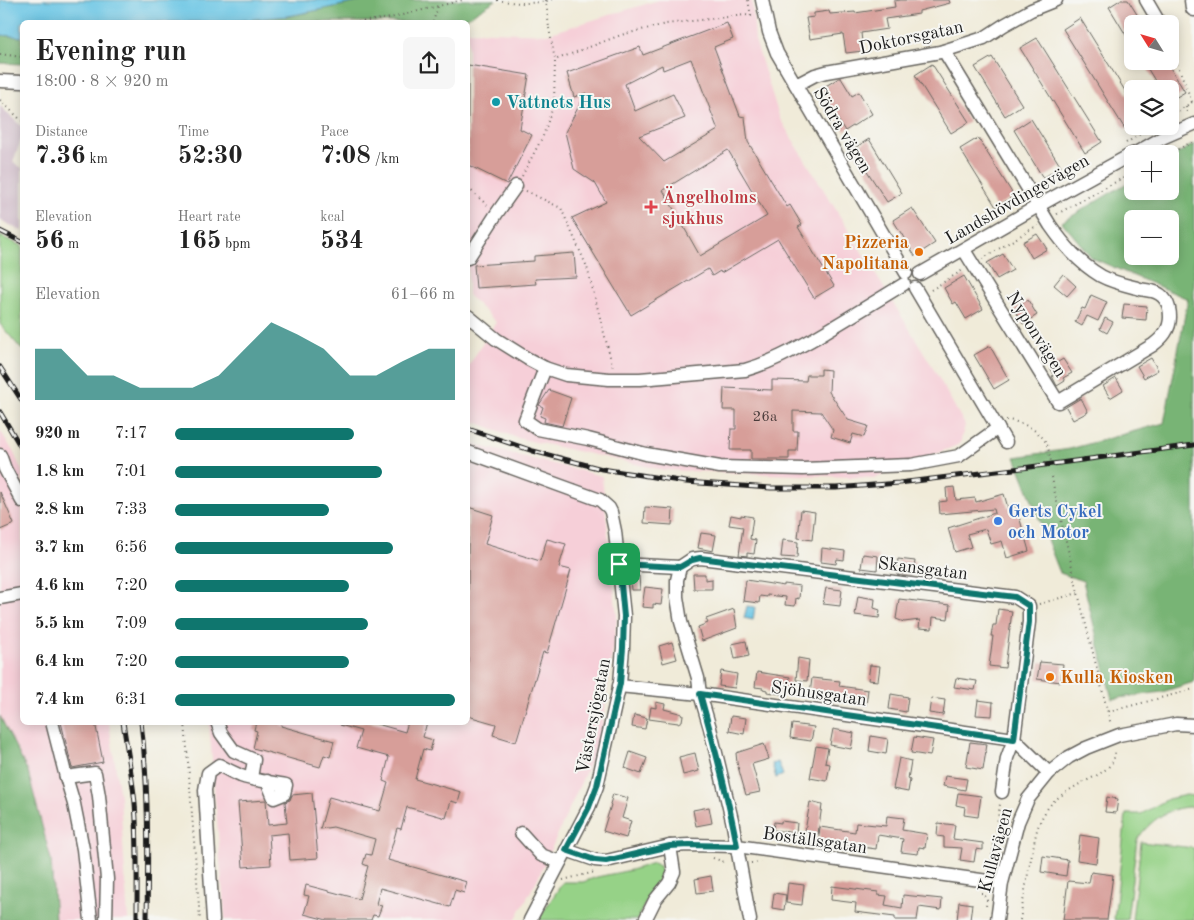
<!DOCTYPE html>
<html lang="en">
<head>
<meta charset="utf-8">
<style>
  body { margin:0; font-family:"Old Standard TT",serif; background:#f6f6f6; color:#222; height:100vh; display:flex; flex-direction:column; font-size:19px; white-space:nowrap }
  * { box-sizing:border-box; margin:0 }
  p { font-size:16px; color:#767676 }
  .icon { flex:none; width:28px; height:28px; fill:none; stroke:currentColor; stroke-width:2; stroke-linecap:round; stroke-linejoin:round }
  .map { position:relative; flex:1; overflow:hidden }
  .drawer { position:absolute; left:20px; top:20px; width:450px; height:705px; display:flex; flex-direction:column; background:#fff; border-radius:8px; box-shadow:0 2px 12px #0003 }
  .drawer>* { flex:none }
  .needle { width:32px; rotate:307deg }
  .fabs { position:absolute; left:1124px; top:15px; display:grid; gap:10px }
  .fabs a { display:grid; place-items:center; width:55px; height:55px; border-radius:8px; background:#fff; box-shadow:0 2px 12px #0003; font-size:25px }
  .pin { position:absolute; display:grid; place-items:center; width:42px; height:42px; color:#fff; margin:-21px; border-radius:10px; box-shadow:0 2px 8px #0006 }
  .round { display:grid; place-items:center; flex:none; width:52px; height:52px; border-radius:8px; background:#f6f6f6 }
  .summary { display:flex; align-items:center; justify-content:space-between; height:85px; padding:0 15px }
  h1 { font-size:28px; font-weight:700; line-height:38px }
  .stats { display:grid; grid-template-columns:repeat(3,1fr); gap:8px; height:85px; padding:5px 15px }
  .stats div { display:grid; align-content:center }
  .stats b { font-size:25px; font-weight:700 }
  .stats small { font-size:14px; font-weight:400 }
  .stats p { font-size:14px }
  .chart { height:140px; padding:10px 15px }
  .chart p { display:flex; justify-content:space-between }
  .chart svg { width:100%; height:90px; margin-top:5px; fill:#0f766e; opacity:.7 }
  ul { padding:0 15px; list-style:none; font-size:16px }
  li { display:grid; grid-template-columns:80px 60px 1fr; align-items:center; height:38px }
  li i { height:12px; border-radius:6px; background:#0f766e }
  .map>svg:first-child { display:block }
  .built { fill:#f6cfd8 }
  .industrial { fill:#d1bdca }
  .green { fill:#96d287; stroke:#597752 }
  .forest { fill:#78b474; stroke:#4a6848; fill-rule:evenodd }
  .water { fill:#66c4e4; stroke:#417080 }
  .building { fill:#d79e99; fill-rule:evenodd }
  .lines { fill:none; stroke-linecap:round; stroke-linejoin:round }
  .minor-casing { stroke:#66645e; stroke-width:15 }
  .major-casing { stroke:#66645e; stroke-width:19 }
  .path { stroke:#66645e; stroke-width:2; stroke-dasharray:1 4; stroke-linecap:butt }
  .minor { stroke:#fff; stroke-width:12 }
  .major { stroke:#fff; stroke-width:16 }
  .rail-casing { stroke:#1c1c1c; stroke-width:5 }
  .rail { stroke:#f6f6f2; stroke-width:3; stroke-dasharray:9; stroke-linecap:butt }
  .path-bridge { stroke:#66645e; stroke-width:2; stroke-dasharray:1 4; stroke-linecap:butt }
  .route-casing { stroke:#fff; stroke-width:10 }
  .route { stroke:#0f766e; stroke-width:6 }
  .culture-dot { fill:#0f9aa8; stroke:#f6f6f2; stroke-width:2 }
  .health-dot { fill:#e0444e; stroke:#f6f6f2; stroke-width:2 }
  .food-dot { fill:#e8710a; stroke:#f6f6f2; stroke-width:2 }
  .shop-dot { fill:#3f7fe0; stroke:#f6f6f2; stroke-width:2 }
  .labels { text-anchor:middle; stroke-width:4; stroke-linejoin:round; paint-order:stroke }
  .number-label { font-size:15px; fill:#4b3c3b }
  .street-label { font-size:18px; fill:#1c1c1c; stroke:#f6f6f2 }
  .culture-label { font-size:18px; font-weight:bold; fill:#0d838f; stroke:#f6f6f2; text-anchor:start }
  .health-label { font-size:18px; font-weight:bold; fill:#be3a42; stroke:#f6f6f2; text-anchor:start }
  .food-label { font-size:18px; font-weight:bold; fill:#c56008; stroke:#f6f6f2; text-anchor:end }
  .shop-label { font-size:18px; font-weight:bold; fill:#366cbe; stroke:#f6f6f2; text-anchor:start }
</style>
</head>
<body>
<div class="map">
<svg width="1194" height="920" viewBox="0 0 1194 920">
  <rect width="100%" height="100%" fill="#f6f6f2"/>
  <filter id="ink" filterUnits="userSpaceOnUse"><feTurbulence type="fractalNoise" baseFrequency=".02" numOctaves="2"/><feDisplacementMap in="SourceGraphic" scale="10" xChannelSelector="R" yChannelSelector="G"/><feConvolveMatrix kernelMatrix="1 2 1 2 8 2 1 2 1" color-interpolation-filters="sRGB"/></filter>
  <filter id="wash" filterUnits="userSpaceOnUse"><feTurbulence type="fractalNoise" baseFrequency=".0096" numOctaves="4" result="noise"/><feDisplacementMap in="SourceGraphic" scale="20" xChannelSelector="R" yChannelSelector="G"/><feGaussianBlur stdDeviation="1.12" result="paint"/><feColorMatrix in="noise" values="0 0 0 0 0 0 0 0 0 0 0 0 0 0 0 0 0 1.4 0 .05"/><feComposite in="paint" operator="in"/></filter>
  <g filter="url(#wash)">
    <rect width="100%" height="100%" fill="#f0ebd9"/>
    <!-- built -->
    <g class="built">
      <path d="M659,0H752L755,40L780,119L931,364L965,425L960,444L876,478L663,470L517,438L468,419V367L496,322L468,295V31L547,34Z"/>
      <path d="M0,430L14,453L22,471V722L109,723L120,797L128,920H55L51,860L28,772L0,716Z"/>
      <path d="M468,443L602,476L617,618L601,738L538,878L515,920H225L209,723L468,722Z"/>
    </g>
    <!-- industrial -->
    <path class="industrial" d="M0,106L22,127V137L13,162L22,168V231L0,220Z"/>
    <!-- green -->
    <g class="green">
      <path d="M0,236L22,246V350L0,324Z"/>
      <path d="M1186,795L1194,796V807C1170,806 1150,820 1137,840L1127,920H1114L1126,814H1141L1168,799Z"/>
      <path d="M1141,842L1194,848V920H1132Z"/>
      <path d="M653,863L660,866L663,876C654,890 643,903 638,920H538L563,882H583L597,877L631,870Z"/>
    </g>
    <!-- forest -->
    <g class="forest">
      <path d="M368,0H496L462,21L456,22H223L289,16Z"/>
      <path d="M0,35L22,37V64L0,63Z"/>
      <path d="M1194,144V682L1162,692L1112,699L1083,581L1060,573L1015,457L1070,449L1164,423L1188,299L1092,258L1062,222L1132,180V191H1170V158ZM1132,219H1170V256H1132Z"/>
      <path d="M0,716L28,772L51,860L55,920H0Z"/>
    </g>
    <!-- water -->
    <g class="water">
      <path d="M0,0H368L289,16L223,22H22V37L0,35Z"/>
      <path d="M747,606L755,607L753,620L744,618Z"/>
      <path d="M778,762L783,775L776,778L772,764Z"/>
    </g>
    <g id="blocks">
      <!-- building -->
      <g class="building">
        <path d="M901,0H949L950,3L919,11V14L885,19L887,29L861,33L863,51L846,53L843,34L810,39L806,18L814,17V13L829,11L830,14L855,12V13L895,7L894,1Z"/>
        <path d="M1120,0H1128L1143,24H1132V45L1109,7Z"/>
        <path d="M1080,18L1132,102V124L1125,129L1063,29Z"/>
        <path d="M727,23L733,39L714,47L740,116L745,117L748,142L787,207L790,205L802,225L798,227L834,286L814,298L778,239L721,273L720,271L712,276L708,269L631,315L572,218L606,202L595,183L574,169L565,132L586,93L574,97L567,73L640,47L643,55ZM691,59L718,130L664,162L639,136L685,118L673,94L635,111L625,84L662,65L663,70ZM728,150L767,216L700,256L663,190Z"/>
        <path d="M1037,38L1102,142L1085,153L1020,48Z"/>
        <path d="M992,57L1022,105L1005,116L975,67Z"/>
        <path d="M1143,61H1166L1185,92L1170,101V89H1160Z"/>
        <path d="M932,64L969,122L951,133L915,75Z"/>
        <path d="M468,65L529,75L520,129L532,135L507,184L468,165Z"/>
        <path d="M839,78H841L852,96L859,92L872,114L845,131L819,90Z"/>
        <path d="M1031,119L1061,167L1043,178L1014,130Z"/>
        <path d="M978,138L1014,196L996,207L960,149Z"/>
        <path d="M869,139L902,193L887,202L853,149Z"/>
        <path d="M912,208L935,243L915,256L893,220Z"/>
        <path d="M1037,234L1047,249L1032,258L1023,242Z"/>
        <path d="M574,253L576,277L535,279L536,284L476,288L474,265L534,261V256Z"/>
        <path d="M1003,254L1013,270L997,279L987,263Z"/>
        <path d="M1063,274L1076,286L1067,296L1054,285Z"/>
        <path d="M964,276L983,309L966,319L956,302L953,304L944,288Z"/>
        <path d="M1091,295L1107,302L1098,321L1087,316L1082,326L1075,322L1082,308L1085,309Z"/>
        <path d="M1028,300L1037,315L1023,324L1014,309Z"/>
        <path d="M1124,304L1147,306L1146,320L1122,318Z"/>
        <path d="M1105,318L1113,322L1107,333L1100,329Z"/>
        <path d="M990,346L1009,380L994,389L974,355Z"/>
        <path d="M1151,358L1158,370L1144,378L1137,366Z"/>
        <path d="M1063,359L1072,373L1063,378L1065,381L1057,386L1052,376L1054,375L1050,367Z"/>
        <path d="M821,369L830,370L829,392L848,420L868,426L864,437L853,434L850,443L831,437L833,430L821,412L793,411V431H798L797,451H789V459H751V450H730L731,429H736V410H723L724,388L772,390V380L806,381L807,375H821Z"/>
        <path d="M1116,378L1123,390L1110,398L1103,386Z"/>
        <path d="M549,390L571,398L562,426L544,422L545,418L540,416L543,407L539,405Z"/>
        <path d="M1081,398L1088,412L1073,420L1066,407Z"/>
        <path d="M954,487L956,500L975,498L976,502L1004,494L1008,508L1016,506L1029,551L1007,558L1002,541L991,544L986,529L967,534L971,547L955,552L948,528L995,513L994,509L940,514L939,502L947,501L946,488Z"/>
        <path d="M0,492L14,524L0,530Z"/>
        <path d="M468,507L493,515L485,544L540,561L547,539L566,544L559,567L571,570L547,653L543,652L516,742L493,735L496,724L468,716Z"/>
        <path d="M645,507L673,509L672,525L644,523Z"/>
        <path d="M801,510L815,512L812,540L798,538Z"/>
        <path d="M731,515L741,517V515L753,517L750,539L756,540L754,554L747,553V556L739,555L743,527L729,525Z"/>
        <path d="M701,533L716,535L713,551L698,548Z"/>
        <path d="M783,540L798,542L797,558L781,557Z"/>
        <path d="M822,548L845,551L844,560L837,559L836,564L821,562Z"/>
        <path d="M863,554L878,556L877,570L861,568Z"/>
        <path d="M898,559L915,561L913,575L896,573Z"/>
        <path d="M693,574H705V580L712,579V589H694Z"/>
        <path d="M639,576L640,590H631L630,577Z"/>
        <path d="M746,580L784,586V584L800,586L799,599L796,598L795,606L785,605L786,597L767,595V597L760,596L759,603L743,601Z"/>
        <path d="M645,587L663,589L661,605L653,604V608L642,607Z"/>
        <path d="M826,588L842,590L840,606L823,604Z"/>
        <path d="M858,596L875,599L874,608L880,610L879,618L855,615Z"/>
        <path d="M899,599L950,605L948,619L933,617L932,629L919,628L920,620L904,622L896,619Z"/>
        <path d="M734,609L737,628L702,641L698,627L708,623L706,619Z"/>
        <path d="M998,609L1012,611L1005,668L989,666L993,636H991L993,625H996Z"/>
        <path d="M746,641L749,656L735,659L732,644Z"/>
        <path d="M672,642L677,659L663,663L659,646Z"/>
        <path d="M798,658L809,660L807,681L796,680Z"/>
        <path d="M1040,662L1063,664L1061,682L1037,679Z"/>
        <path d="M870,665L880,666L878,681L868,680Z"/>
        <path d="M721,671L737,674L735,688L719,686Z"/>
        <path d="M757,672L790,677L787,695L767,692V690L763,689V688L755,687Z"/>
        <path d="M812,678L840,681L839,686L868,690L866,705L814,698V695L810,694Z"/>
        <path d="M956,678L977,681L975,690L954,687Z"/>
        <path d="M891,694L908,697L906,712L889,709Z"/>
        <path d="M931,698L945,700L943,715L929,713Z"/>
        <path d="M978,700L993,702L992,716L976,715Z"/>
        <path d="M656,702L665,704L664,709L679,713L683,715L682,721L678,723L649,719L651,707L656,708Z"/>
        <path d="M634,715L647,718L645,729L632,727Z"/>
        <path d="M731,716L746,718L744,734L729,731Z"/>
        <path d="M61,722H95L103,762L72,768Z"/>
        <path d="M256,722H282L281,726L334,741L330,757L324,755L320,767L253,748L257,731L254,730Z"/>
        <path d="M341,722H370L405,732L408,722H427L423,737L433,740L430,751L423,749L415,779L461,792L458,803L451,801L446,818L407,807L401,829L397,828L388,860L467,882L464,893L455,890L450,907L380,888L376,904L382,905L378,916L373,915L371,920H327L304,914L309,896L304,895L306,885L359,899L368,866L363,864L366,854L371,855L375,839L333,827L320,829L329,797L380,811L388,783L383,781L389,757L356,748L361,731L340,725Z"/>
        <path d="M792,724L814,727L811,741L790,738Z"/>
        <path d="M833,729L854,733L851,749L830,745Z"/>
        <path d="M871,736L888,739L886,754L869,751Z"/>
        <path d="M914,737L933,740L930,756L911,753Z"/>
        <path d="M970,742L987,744L983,770L966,767Z"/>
        <path d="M764,744L769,759L752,764L760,792L746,795L737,763L736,753Z"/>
        <path d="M816,746L828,748L825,763L830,764L827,781L810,778Z"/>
        <path d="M630,752L647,758L641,774L625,768Z"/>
        <path d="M695,753L699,771L683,775L679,757Z"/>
        <path d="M899,758L911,761L908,779L910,780L908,792L893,789Z"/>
        <path d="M945,776L967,779L965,790L943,786Z"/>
        <path d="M312,793L318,858L290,860L288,833L269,835L271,865L243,867L238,802L266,800L268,825L287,823L285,802L290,800L292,795Z"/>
        <path d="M958,793L981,796L978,817L964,815L965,807L956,805Z"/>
        <path d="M613,794L628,798L622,818L631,821L626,838L603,831L611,805L610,804Z"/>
        <path d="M1107,797L1118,799L1116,813L1105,812Z"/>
        <path d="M810,802L822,805L818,834L805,831Z"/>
        <path d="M709,807L712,823L696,826L693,810Z"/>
        <path d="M887,816L904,818L902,830L927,834L925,848L919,847L918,854L901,852L903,839L878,835L876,849L841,844L840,846L818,843L820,827L855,832L856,823L886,826Z"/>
        <path d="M781,821L797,823L796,833L773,830L774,822L781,823Z"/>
        <path d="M938,823L955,825L953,839L983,843V850L976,849L974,862L960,860L962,848L944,847V837L937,836Z"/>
        <path d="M1080,835L1099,838L1096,863L1077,860Z"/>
        <path d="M1043,856L1068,860L1066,876L1041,872Z"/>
        <path d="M1091,872L1113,875L1107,920H1063L1068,881L1089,883Z"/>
        <path d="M711,876L713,891L697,893L695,879Z"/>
        <path d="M788,883L804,885L802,905L786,903Z"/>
        <path d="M832,886L878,892V895L887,896L885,905L902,908L903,895L942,899L941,910L919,907L917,920H895V917L855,912L856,903L831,900Z"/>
        <path d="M774,893L786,895L784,910L772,908Z"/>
        <path d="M959,902L972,904L970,920H957Z"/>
      </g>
    </g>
  </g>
  <g filter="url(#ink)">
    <use href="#blocks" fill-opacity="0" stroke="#66645e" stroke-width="1"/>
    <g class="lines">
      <defs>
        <g id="minor">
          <path d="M762,0L769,32L777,53L906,273"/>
          <path d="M1146,0L1160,24"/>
          <path d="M944,51L1050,225C1064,245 1079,263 1101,276C1112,282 1125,285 1137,288C1142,290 1147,290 1152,291C1165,294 1170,305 1170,317C1170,330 1162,338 1153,345L1058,402L964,250"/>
          <path d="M0,81L22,82"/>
          <path d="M796,85L815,75L826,72L940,52L984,38L1004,25L1031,10L1056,0"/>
          <path d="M1134,154L1162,138L1194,124"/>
          <path d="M468,258L497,213L516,186"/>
          <path d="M920,274L1038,206L1132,154"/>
          <path d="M915,288L1006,442"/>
          <path d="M468,316L496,339L528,359L545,368L566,375L609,379H640L745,370C770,363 792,351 815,338C845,320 875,302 904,284"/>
          <path d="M545,368L525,420L538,429L588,439L646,454L720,467L803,469L911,465L959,456L998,428"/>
          <path d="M468,452L600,500L609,508L611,512L615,531L624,616L623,648L620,683L597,786L589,807L530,920"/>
          <path d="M0,455L5,469L22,501"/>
          <path d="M619,564L680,567"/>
          <path d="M680,567L692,559L701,558L1015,597L1029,606V622L1014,739L1049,773"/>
          <path d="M680,567L677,580V597L681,622L698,678L700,694L710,728L732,820L750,920"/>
          <path d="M0,598L22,594"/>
          <path d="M619,686L700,694L1014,739L1007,758L1002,792"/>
          <path d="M52,722L66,777L74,804L83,849L91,920"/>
          <path d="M217,722L221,733L234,751L254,760L251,778"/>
          <path d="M66,777L95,773L99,796L107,879L106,920"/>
          <path d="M521,833L541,855L560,862"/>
          <path d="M566,850L595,860L606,861L670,846L689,845L737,846L1002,883"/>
          <path d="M213,920L205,790L208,773L219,765C226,769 234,773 241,776C255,781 271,782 286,785L284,794L274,798L267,781"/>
          <path d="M645,920L655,900L669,883L674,872L670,846"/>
          <path d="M997,920L1002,883L1018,822L1028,799L1049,773L1069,757L1086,748L1119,735L1176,724L1194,725"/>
        </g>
        <path id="major" d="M1193,0L1194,8"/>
      </defs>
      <!-- minor casing -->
      <use href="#minor" class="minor-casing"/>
      <!-- major casing -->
      <use href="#major" class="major-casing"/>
      <!-- path -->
      <g class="path">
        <path d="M497,0C519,4 530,4 552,0"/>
        <path d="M748,0L751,16"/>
        <path d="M358,22L390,18L463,0"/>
        <path d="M433,22L438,6"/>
        <path d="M549,28L555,60L621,35L666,24L745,15L753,16"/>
        <path d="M1170,45L1192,102"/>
        <path d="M0,54L22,57"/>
        <path d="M0,100L22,121"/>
        <path d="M1186,106L1187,113"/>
        <path d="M1170,116L1194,101"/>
        <path d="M1126,143L1153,126"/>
        <path d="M1169,154L1192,142V138"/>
        <path d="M522,176L543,136L554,104L555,60"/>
        <path d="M468,188L487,205"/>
        <path d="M526,191L561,208L587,267L613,368"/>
        <path d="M1057,214L1132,173"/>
        <path d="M982,259L1038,225"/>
        <path d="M931,290L963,270"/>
        <path d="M1006,420C1020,421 1037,429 1045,441C1049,447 1049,454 1051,461"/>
        <path d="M1052,477L1054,489L1078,593L1111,725"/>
        <path d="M1039,604L1078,593"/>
        <path d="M1108,712L1194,689"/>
        <path d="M185,722L200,920"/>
        <path d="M713,858L727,863"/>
        <path d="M751,863L761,862"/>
        <path d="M990,870L1000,804"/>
        <path d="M563,880L595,872"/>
        <path d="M981,893H983L987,900L986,906"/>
        <path d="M1020,920C1024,896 1028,872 1033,849C1035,838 1037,826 1043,816C1046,810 1050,805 1054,801C1061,795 1069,790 1076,786C1092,777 1117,770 1115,749"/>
      </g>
      <!-- minor -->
      <use href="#minor" class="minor"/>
      <!-- major -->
      <use href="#major" class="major"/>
      <defs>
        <g id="rail">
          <path d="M0,231L22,242"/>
          <path d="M0,367L22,401"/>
          <path d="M0,412L22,449"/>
          <path d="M468,429L533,451L602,469L686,482L771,488H836L899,483L1030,467L1194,445"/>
          <path d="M123,722C127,749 132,776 135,803C138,842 137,881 137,920"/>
          <path d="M141,722C149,788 148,854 147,920"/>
        </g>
      </defs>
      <!-- rail casing -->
      <use href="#rail" class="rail-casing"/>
      <!-- rail -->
      <use href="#rail" class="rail"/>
      <!-- path-bridge -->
      <path class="path-bridge" d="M546,0L549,28"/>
    </g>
  </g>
  <g class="lines" filter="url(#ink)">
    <defs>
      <path id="route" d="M700,558L1015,597L1029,606V622L1014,739L700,694C714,744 728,795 737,846L689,845L670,846L606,861L595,860L566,850L589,807L597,786L620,683L623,648L624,616L619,564L680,567L692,560Z"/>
    </defs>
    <!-- route casing -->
    <use href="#route" class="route-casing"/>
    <!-- route -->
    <use href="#route" class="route"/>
  </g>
  <!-- markers -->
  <circle class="culture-dot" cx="496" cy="102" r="5"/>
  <path class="health-dot" d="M648.5 199.5h5v5h5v5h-5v5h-5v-5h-5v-5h5z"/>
  <g class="food-dot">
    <circle cx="919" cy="252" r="5"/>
    <circle cx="1050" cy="677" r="5"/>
  </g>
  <circle class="shop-dot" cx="998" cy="521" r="5"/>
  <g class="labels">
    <!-- number labels -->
    <g class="number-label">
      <text x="765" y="421">26a</text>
    </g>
    <!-- street labels -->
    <g class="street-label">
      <text transform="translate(911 37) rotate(-12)" y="6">Doktorsgatan</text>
      <text transform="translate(843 130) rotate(59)" y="6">Södra vägen</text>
      <text transform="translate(1017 199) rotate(-30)" y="6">Landshövdingevägen</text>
      <text transform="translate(1037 334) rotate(58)" y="6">Nyponvägen</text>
      <text transform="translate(923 568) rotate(7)" y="6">Skansgatan</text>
      <text transform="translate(819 693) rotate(8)" y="6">Sjöhusgatan</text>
      <text transform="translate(593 716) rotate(-79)" y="6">Västersjögatan</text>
      <text transform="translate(815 840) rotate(8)" y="6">Boställsgatan</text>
      <text transform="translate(995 850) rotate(-75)" y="6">Kullavägen</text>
    </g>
    <!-- culture labels -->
    <g class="culture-label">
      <text x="506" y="108">Vattnets Hus</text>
    </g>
    <!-- health labels -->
    <g class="health-label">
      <text x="662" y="203">Ängelholms<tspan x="662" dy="21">sjukhus</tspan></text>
    </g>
    <!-- food labels -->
    <g class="food-label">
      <text x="909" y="248">Pizzeria<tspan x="909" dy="21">Napolitana</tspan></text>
      <text x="1060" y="683" text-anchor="start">Kulla Kiosken</text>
    </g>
    <!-- shop labels -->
    <g class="shop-label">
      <text x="1008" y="517">Gerts Cykel<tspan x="1008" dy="21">och Motor</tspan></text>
    </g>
  </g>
</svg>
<div class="fabs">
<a><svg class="needle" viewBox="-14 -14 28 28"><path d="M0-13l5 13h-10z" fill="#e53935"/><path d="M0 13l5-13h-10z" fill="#767676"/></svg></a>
<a><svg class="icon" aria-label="layers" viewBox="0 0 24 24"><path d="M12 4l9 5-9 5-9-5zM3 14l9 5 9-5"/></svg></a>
<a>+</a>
<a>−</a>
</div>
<div class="pin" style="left:619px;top:564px;background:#1e9e55"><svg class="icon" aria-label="arrive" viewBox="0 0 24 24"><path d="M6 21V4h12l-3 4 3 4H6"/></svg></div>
<section class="drawer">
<div class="summary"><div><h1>Evening run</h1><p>18:00 · 8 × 920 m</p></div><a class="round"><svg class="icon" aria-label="share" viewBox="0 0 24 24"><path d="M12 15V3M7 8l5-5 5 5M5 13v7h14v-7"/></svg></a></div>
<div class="stats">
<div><p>Distance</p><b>7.36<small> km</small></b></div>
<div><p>Time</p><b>52:30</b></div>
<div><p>Pace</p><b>7:08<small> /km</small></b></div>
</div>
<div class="stats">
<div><p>Elevation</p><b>56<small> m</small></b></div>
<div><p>Heart rate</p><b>165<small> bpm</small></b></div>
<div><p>kcal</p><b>534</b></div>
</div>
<div class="chart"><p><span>Elevation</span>61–66 m</p>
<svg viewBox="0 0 160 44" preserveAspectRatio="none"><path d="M0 44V19L10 19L20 32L30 32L40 38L50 38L60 38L70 32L80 19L90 6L100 12L110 19L120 32L130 32L140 25L150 19L160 19V44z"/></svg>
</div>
<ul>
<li><b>920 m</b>7:17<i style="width:64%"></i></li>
<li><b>1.8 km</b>7:01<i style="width:74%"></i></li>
<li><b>2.8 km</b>7:33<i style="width:55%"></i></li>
<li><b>3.7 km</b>6:56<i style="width:78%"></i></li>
<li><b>4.6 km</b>7:20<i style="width:62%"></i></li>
<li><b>5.5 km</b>7:09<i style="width:69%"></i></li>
<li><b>6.4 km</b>7:20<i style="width:62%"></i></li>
<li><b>7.4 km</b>6:31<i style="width:100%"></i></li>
</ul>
</section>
</div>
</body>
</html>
